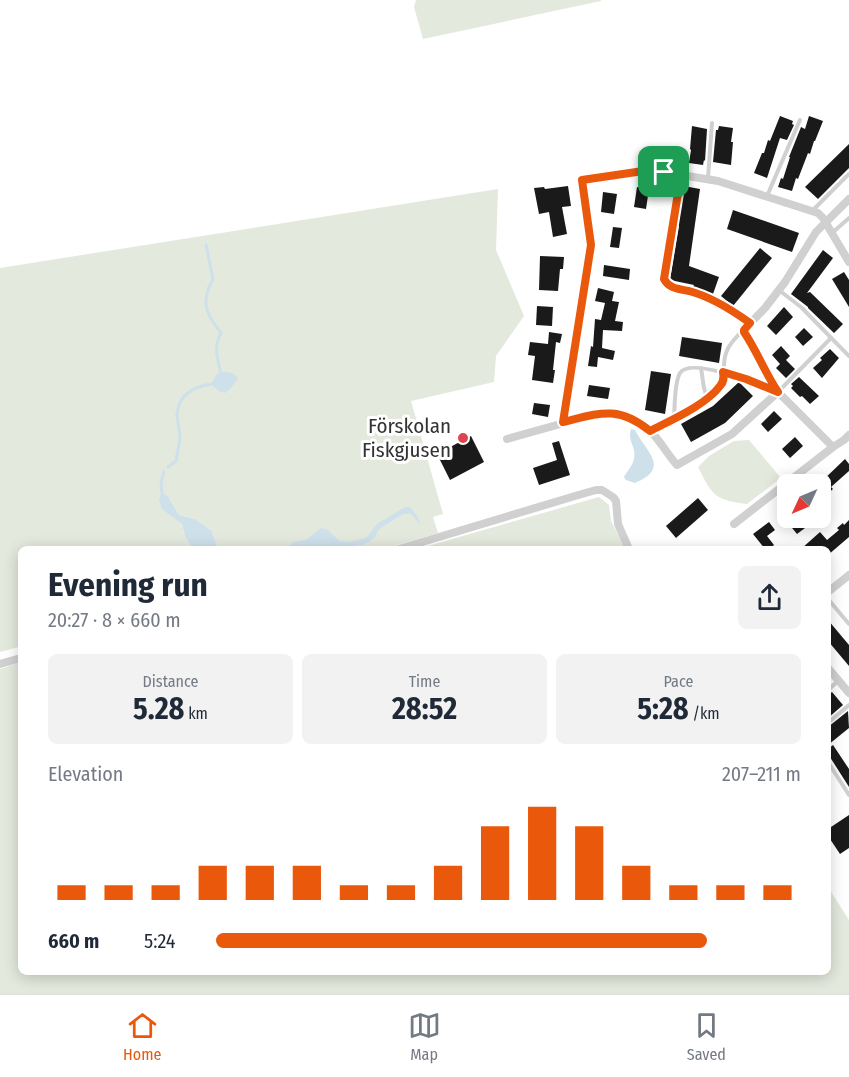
<!DOCTYPE html>
<html lang="en">
<head>
<meta charset="utf-8">
<style>
  body { margin:0; font-family:"Fira Sans Condensed",sans-serif; background:#f2f2f3; color:#1f2937; height:100vh; display:flex; flex-direction:column; font-size:22px; white-space:nowrap }
  * { box-sizing:border-box; margin:0 }
  p { font-size:20px; color:#747a83 }
  .icon { flex:none; width:33px; height:33px; fill:none; stroke:currentColor; stroke-width:2; stroke-linecap:round; stroke-linejoin:round }
  .map { position:relative; flex:1; overflow:hidden }
  .side { position:absolute; left:18px; top:546px; width:813px; height:429px; display:flex; flex-direction:column; background:#fff; border-radius:9px; box-shadow:0 3px 15px #0003 }
  .side>* { flex:none }
  .needle { width:39px; rotate:226deg }
  .fabs { position:absolute; left:777px; top:474px; display:grid; gap:12px }
  .fabs a { display:grid; place-items:center; width:54px; height:54px; border-radius:9px; background:#fff; box-shadow:0 3px 15px #0003; font-size:30px }
  .pin { position:absolute; display:grid; place-items:center; width:51px; height:51px; color:#fff; margin:-26px; border-radius:12px; box-shadow:0 3px 9px #0006 }
  .round { display:grid; place-items:center; flex:none; width:63px; height:63px; border-radius:9px; background:#f2f2f3 }
  .headline { display:flex; align-items:center; justify-content:space-between; height:102px; padding:0 30px }
  h1 { font-size:33px; font-weight:700; line-height:45px }
  .metrics { display:grid; grid-template-columns:repeat(3,1fr); gap:9px; height:102px; padding:6px 30px }
  .metrics div { display:grid; align-content:center; border-radius:9px; background:#f2f2f3; text-align:center }
  .metrics b { font-size:30px; font-weight:700 }
  .metrics small { font-size:16px; font-weight:400 }
  .metrics p { font-size:16px }
  .chart { height:168px; padding:12px 30px }
  .chart p { display:flex; justify-content:space-between }
  .chart svg { width:100%; height:108px; margin-top:6px; stroke:#ea580c; stroke-width:6 }
  ul { padding:0 30px; list-style:none; font-size:20px }
  li { display:grid; grid-template-columns:96px 72px 1fr; align-items:center; height:45px }
  li i { height:15px; border-radius:8px; background:#ea580c }
  .tab-bar { display:flex; justify-content:space-around; align-items:center; height:84px; border-top:2px solid #e0e1e3; background:#fff; font-size:16px; color:#747a83 }
  .tab-bar a { display:grid; justify-items:center; gap:3px }
  .tab-bar .current { color:#ea580c }
  .map>svg:first-child { display:block }
  .green { fill:#e3e9dd }
  .water { fill:#cee0ea }
  .lines { fill:none; stroke-linecap:round; stroke-linejoin:round }
  .stream { stroke:#cee0ea; stroke-width:3 }
  .building { fill:#1a1a1a }
  .lane { stroke:#d0d0d0; stroke-width:4 }
  .street { stroke:#d0d0d0; stroke-width:8 }
  .route-casing { stroke:#fff; stroke-width:12 }
  .route { stroke:#ea580c; stroke-width:8 }
  .poi-dot { fill:#dc4353; stroke:#fff; stroke-width:2 }
  .labels { text-anchor:middle; stroke-width:6; stroke-linejoin:round; paint-order:stroke }
  .poi-label { font-size:21px; fill:#333; stroke:#fff; text-anchor:end }
</style>
</head>
<body>
<div class="map">
<svg width="849" height="993" viewBox="0 0 849 993">
  <rect width="100%" height="100%" fill="#fff"/>
  <!-- green -->
  <g class="green">
    <path d="M416,0H601V1L423,39L414,7Z"/>
    <path d="M498,189L496,250L524,316L496,356L494,382L411,401L443,514L433,517L438,533L384,549H218L212,531L195,519L179,515L169,498L176,519L182,524L185,537L191,546L196,549H21V655L19,647L0,652V268Z"/>
    <path d="M749,440L781,478L747,504C713,500 712,494 698,467L709,456L734,441Z"/>
    <path d="M599,497L609,505L611,521L626,549H417Z"/>
    <path d="M21,662V972H828V887L849,920V993H0V669Z"/>
  </g>
  <!-- water -->
  <g class="water">
    <path d="M221,372C228,372 233,372 238,378L232,387L225,393L219,391L211,384L217,374Z"/>
    <path d="M631,429L635,430C647,453 671,468 635,483L626,480L624,477C627,471 633,465 634,459C637,448 627,441 631,429Z"/>
    <path d="M162,492L169,498L179,515L195,519L212,531L218,549H196L191,546L185,537L182,524L162,509L159,499Z"/>
    <path d="M405,507H410L417,516L421,525L411,514H403L379,529L375,537L369,542L362,545H357L346,549H287L293,542L306,540L321,528L328,530L334,536L340,541L348,542L359,540L367,537L377,524Z"/>
  </g>
  <g class="lines">
    <!-- stream -->
    <g class="stream">
      <path d="M206,245L213,279C200,302 206,314 221,333C212,351 219,359 221,376"/>
      <path d="M168,467L176,461C177,454 179,446 180,438C180,430 177,422 177,414C179,394 195,386 213,384"/>
      <path d="M163,496C160,489 161,480 164,472"/>
    </g>
  </g>
  <!-- building -->
  <g class="building">
    <path d="M780,116L793,121L792,124L794,125L787,140L780,138L767,178L754,173L762,153H764L768,140L770,141Z"/>
    <path d="M809,116L823,121L815,141H814L810,154L808,153L798,179L796,178L792,191L778,187L781,178L783,179L790,157H789L801,127L805,129Z"/>
    <path d="M692,126L707,129L705,161L704,160L703,165L689,163L691,150L690,149Z"/>
    <path d="M719,126L733,128L731,142H733L731,165L713,162L716,130H718Z"/>
    <path d="M849,144V168L818,199L805,187Z"/>
    <path d="M568,186L571,206L562,207L567,234L553,237L549,212L539,214L534,188L544,187L545,189Z"/>
    <path d="M684,186L700,189L689,266L719,277L713,294L693,287L694,285L670,280L679,226H677Z"/>
    <path d="M637,187L649,189L646,209L634,207Z"/>
    <path d="M603,192L617,194L614,214L601,212Z"/>
    <path d="M733,210L799,233L792,252L727,229Z"/>
    <path d="M613,227L622,228L619,248L610,247Z"/>
    <path d="M760,248L772,258L733,306L721,296Z"/>
    <path d="M823,250L833,258L807,293L810,292L843,324L834,333L808,308V307L791,294Z"/>
    <path d="M540,256L564,257L563,269H560L558,291L539,290Z"/>
    <path d="M604,265L630,269L629,280L603,276Z"/>
    <path d="M844,272L849,280V307L832,279Z"/>
    <path d="M598,288L614,292L612,301L619,302L615,321L623,322L622,331L603,330L602,348L615,351L613,360L598,357L597,367L588,366L591,346L593,347L595,319L601,320L605,303L595,301Z"/>
    <path d="M537,306L553,307L552,326L536,325Z"/>
    <path d="M784,307L793,317L776,335L767,326Z"/>
    <path d="M804,328L813,337L803,346L795,337Z"/>
    <path d="M549,332L562,334L560,343L556,342L553,370H555L553,383L532,380L535,356L528,355L530,342L548,344Z"/>
    <path d="M682,337L722,343L719,363L679,356Z"/>
    <path d="M781,346L790,356L786,360L795,369L786,378L776,368L780,364L772,355Z"/>
    <path d="M830,349L839,358L822,378L813,368L822,360L820,358Z"/>
    <path d="M651,371L671,374L665,414L645,410Z"/>
    <path d="M799,377L819,396L810,404L802,396L800,397L791,388L793,386L791,384Z"/>
    <path d="M739,382L753,396L725,423L691,442L681,424L713,406Z"/>
    <path d="M589,385L610,388L608,399L587,396Z"/>
    <path d="M534,403L550,405L548,417L532,414Z"/>
    <path d="M774,411L782,419L768,432L761,424Z"/>
    <path d="M471,436L484,462L450,480L437,454Z"/>
    <path d="M795,437L803,446L790,458L782,449Z"/>
    <path d="M559,441L570,475L539,485L533,468L557,460L552,443Z"/>
    <path d="M845,459L849,464V471L831,487L833,489L820,500V483Z"/>
    <path d="M698,498L708,510L676,538L666,526Z"/>
    <path d="M784,518H803L809,525L797,534Z"/>
    <path d="M849,520V537L828,555V549H801L820,532L827,540L839,530L837,528L843,523L844,525Z"/>
    <path d="M769,522L775,530L767,536L774,545L769,549H765L753,534Z"/>
    <path d="M828,620L849,645V666L828,641Z"/>
    <path d="M832,692L843,705L828,718V695Z"/>
    <path d="M848,711L849,728L828,745V727Z"/>
    <path d="M833,745L849,769V787L828,754V749Z"/>
    <path d="M849,815V848L840,854L828,836V829Z"/>
  </g>
  <g class="lines">
    <!-- lane -->
    <g class="lane">
      <path d="M681,175L664,279C670,290 683,289 694,293C714,299 732,310 749,323"/>
      <path d="M708,178L712,123"/>
      <path d="M767,196L800,120"/>
      <path d="M812,211L849,174"/>
      <path d="M832,233L849,218"/>
      <path d="M780,291L801,307L849,356"/>
      <path d="M701,368L704,388L707,398"/>
      <path d="M674,418C675,406 674,383 680,373C691,356 763,386 778,392L831,338"/>
      <path d="M651,431C667,422 718,398 723,381C725,377 723,371 724,367C724,349 731,343 742,331"/>
      <path d="M828,599L849,624"/>
      <path d="M828,690L838,681"/>
      <path d="M828,723L849,705"/>
      <path d="M828,762L849,795"/>
    </g>
    <!-- street -->
    <g class="street">
      <path d="M563,422L591,245L582,180L650,170L657,171L718,181L818,213L823,218L849,262"/>
      <path d="M507,439L589,416C613,410 637,416 654,435C662,444 668,455 677,465L732,434L778,392"/>
      <path d="M833,447L778,392L769,379L756,351L744,330L765,308L785,282L816,232L849,199"/>
      <path d="M734,524L833,447L844,440L849,435"/>
      <path d="M399,549L575,496L596,490H602L613,497L616,501L618,524L629,549"/>
      <path d="M828,592L849,575"/>
      <path d="M0,664L21,658"/>
      <path d="M828,668L849,693"/>
    </g>
  </g>
  <g class="lines">
    <defs>
      <path id="route" d="M650,170L681,175L664,279C669,289 680,289 689,291C712,297 732,310 750,323L744,330V332C757,351 765,373 778,392L746,379L723,372C724,378 724,382 720,386C706,405 671,420 650,431C618,405 600,413 563,422L591,245L582,180Z"/>
    </defs>
    <!-- route casing -->
    <use href="#route" class="route-casing"/>
    <!-- route -->
    <use href="#route" class="route"/>
  </g>
  <!-- markers -->
  <circle class="poi-dot" cx="463" cy="438" r="6"/>
  <g class="labels">
    <!-- poi labels -->
    <g class="poi-label">
      <text x="451" y="433">Förskolan<tspan x="451" dy="24">Fiskgjusen</tspan></text>
    </g>
  </g>
</svg>
<div class="fabs">
<a><svg class="needle" viewBox="-14 -14 28 28"><path d="M0-13l5 13h-10z" fill="#e53935"/><path d="M0 13l5-13h-10z" fill="#747a83"/></svg></a>
</div>
<div class="pin" style="left:664px;top:172px;background:#1e9e55"><svg class="icon" aria-label="arrive" viewBox="0 0 24 24"><path d="M6 21V4h12l-3 4 3 4H6"/></svg></div>
<section class="side">
<div class="headline"><div><h1>Evening run</h1><p>20:27 · 8 × 660 m</p></div><a class="round"><svg class="icon" aria-label="share" viewBox="0 0 24 24"><path d="M12 15V3M7 8l5-5 5 5M5 13v7h14v-7"/></svg></a></div>
<div class="metrics">
<div><p>Distance</p><b>5.28<small> km</small></b></div>
<div><p>Time</p><b>28:52</b></div>
<div><p>Pace</p><b>5:28<small> /km</small></b></div>
</div>
<div class="chart"><p><span>Elevation</span>207–211 m</p>
<svg viewBox="0 0 160 44" preserveAspectRatio="none"><path d="M5 44V38M15 44V38M25 44V38M35 44V30M45 44V30M55 44V30M65 44V38M75 44V38M85 44V30M95 44V14M105 44V6M115 44V14M125 44V30M135 44V38M145 44V38M155 44V38"/></svg>
</div>
<ul>
<li><b>660 m</b>5:24<i style="width:84%"></i></li>
</ul>
</section>
</div>
<nav class="tab-bar">
<a class="current"><svg class="icon" aria-label="home" viewBox="0 0 24 24"><path d="M3 11l9-7 9 7M6 9v11h12V9"/></svg>Home</a>
<a><svg class="icon" aria-label="map" viewBox="0 0 24 24"><path d="M3 6l6-2 6 2 6-2v14l-6 2-6-2-6 2zM9 4v14M15 6v14"/></svg>Map</a>
<a><svg class="icon" aria-label="saved" viewBox="0 0 24 24"><path d="M7 4h10v16l-5-4-5 4z"/></svg>Saved</a>
</nav>
</body>
</html>
